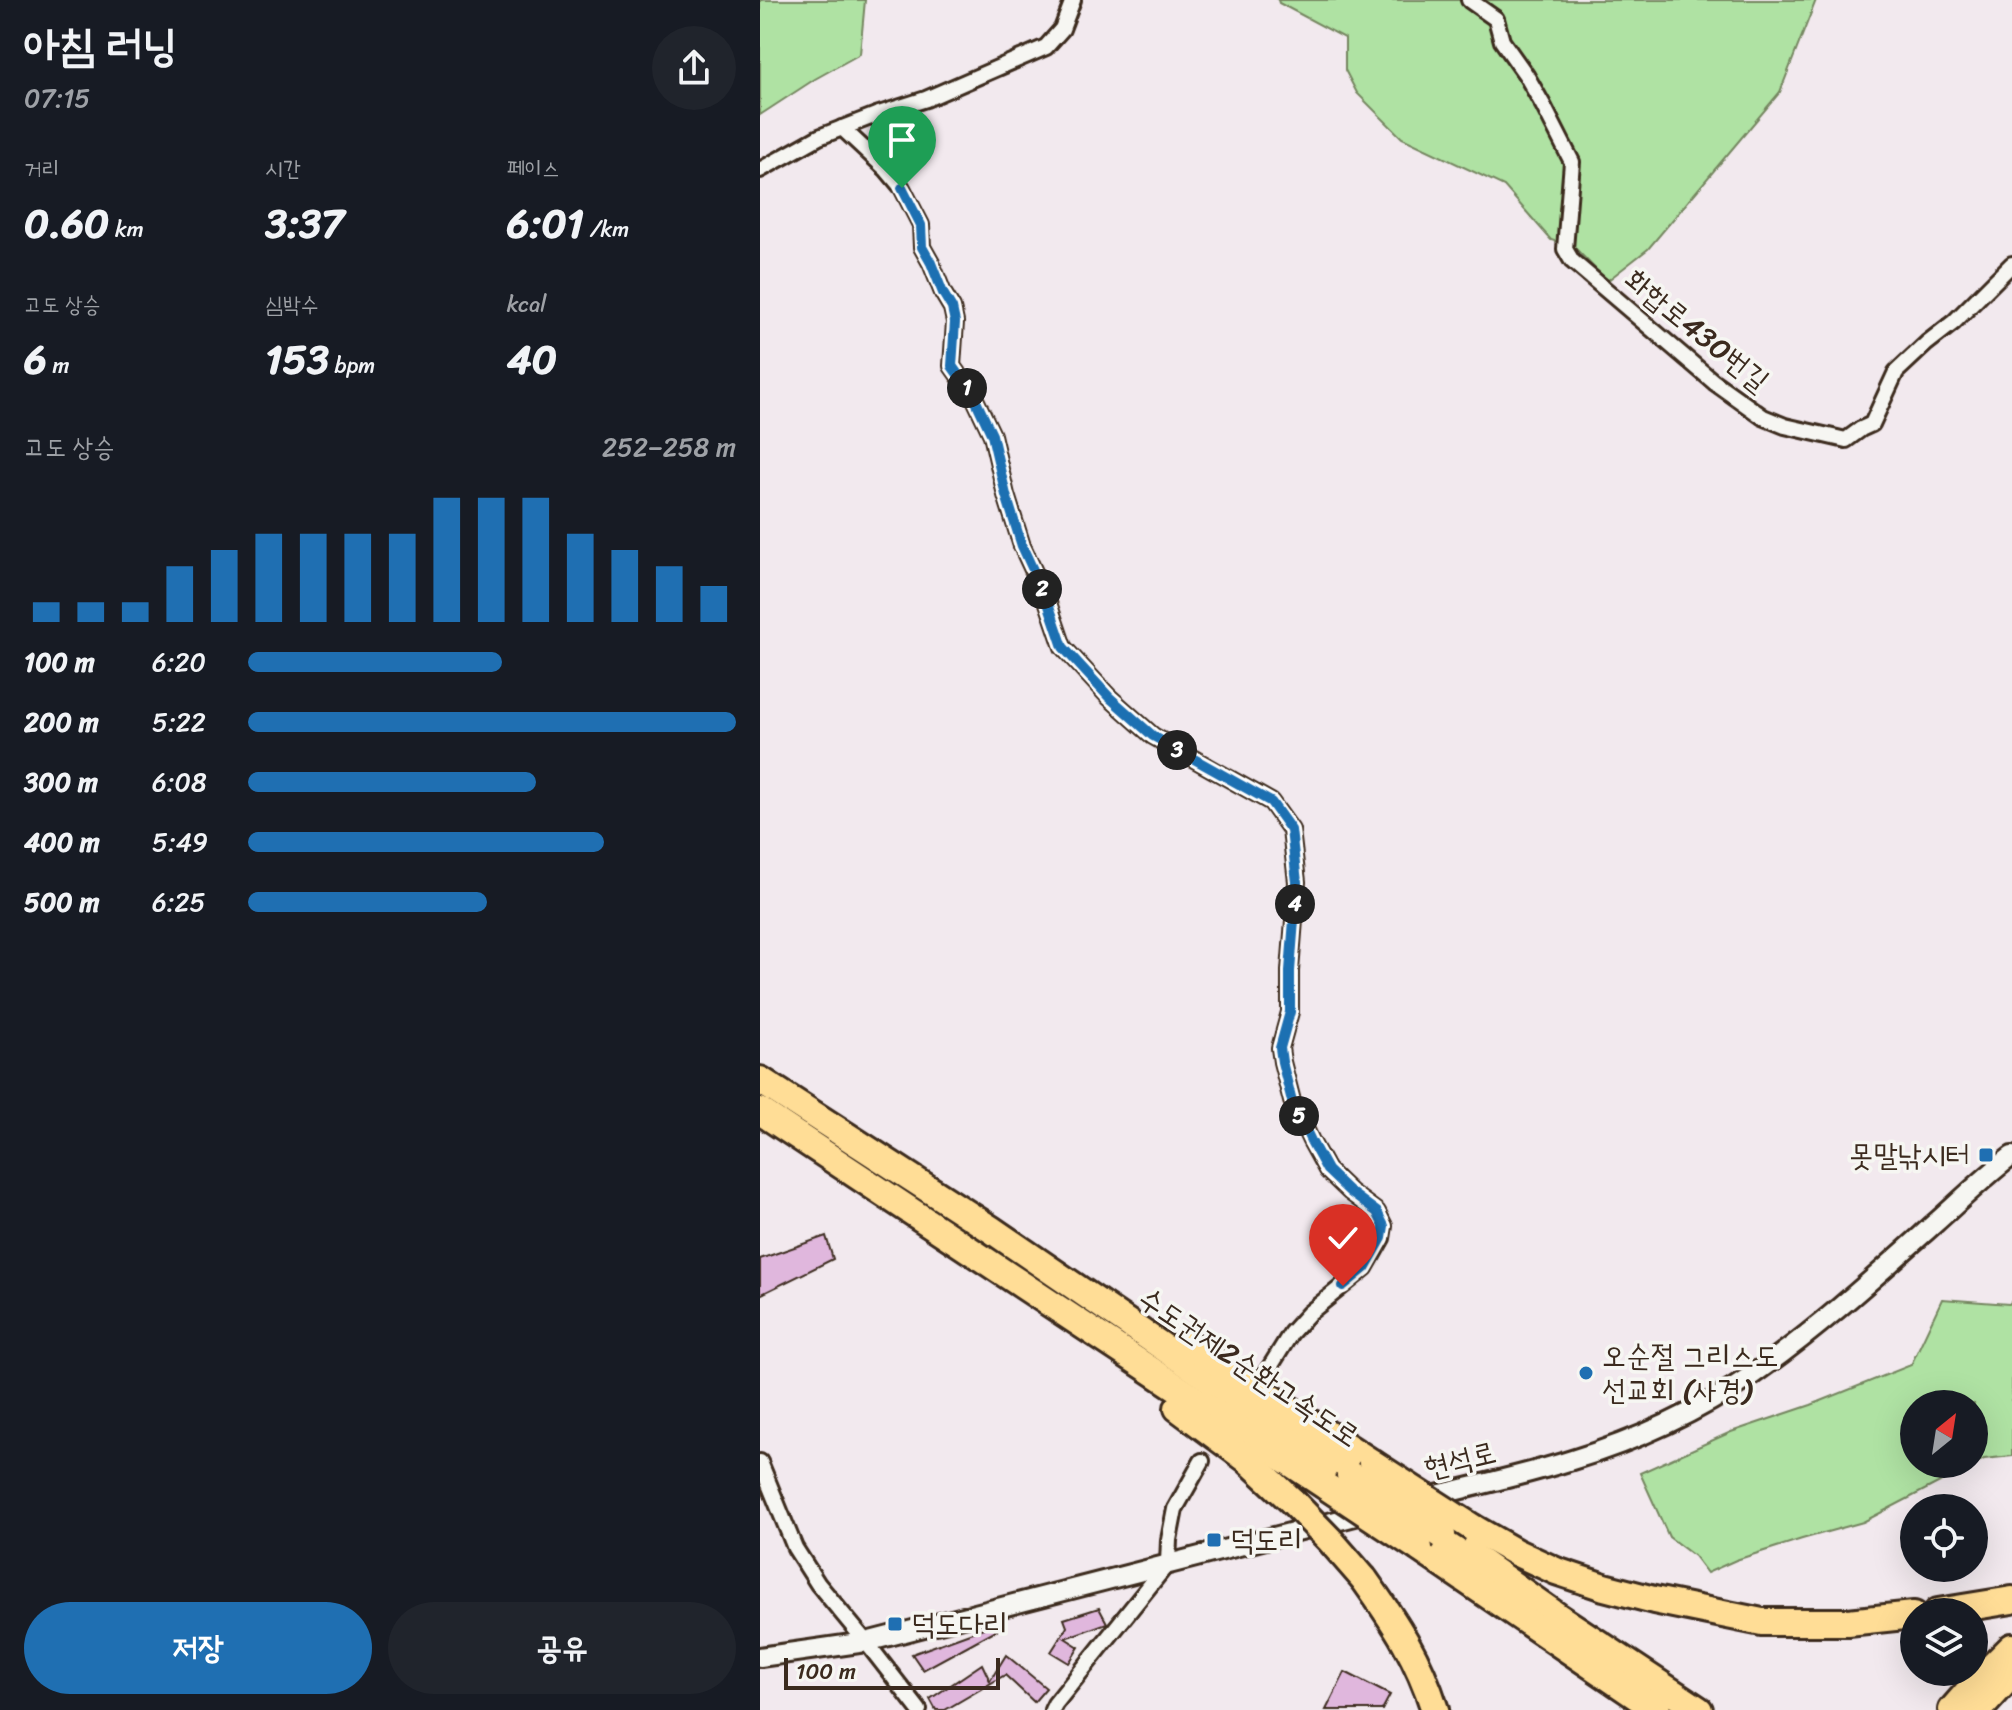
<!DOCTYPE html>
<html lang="ko">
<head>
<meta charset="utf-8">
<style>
  body { margin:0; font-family:Sriracha,"Poor Story",sans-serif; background:#20242c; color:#f1f3f6; height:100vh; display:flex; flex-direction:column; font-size:30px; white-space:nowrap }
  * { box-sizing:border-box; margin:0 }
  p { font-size:26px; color:#9ea1a6 }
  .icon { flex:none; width:44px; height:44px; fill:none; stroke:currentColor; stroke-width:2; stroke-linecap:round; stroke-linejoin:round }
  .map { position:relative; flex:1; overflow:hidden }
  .details { display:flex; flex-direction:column; background:#171b24; width:760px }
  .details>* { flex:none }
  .needle { width:52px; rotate:30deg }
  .controls { position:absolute; left:1140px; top:1390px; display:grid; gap:16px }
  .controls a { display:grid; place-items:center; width:88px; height:88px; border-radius:50%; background:#171b24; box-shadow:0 8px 32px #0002; font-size:40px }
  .scale { position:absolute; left:24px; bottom:20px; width:216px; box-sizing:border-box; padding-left:8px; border:4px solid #3b2a1e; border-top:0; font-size:22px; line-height:28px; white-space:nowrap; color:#3b2a1e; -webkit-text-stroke:6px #f6f6f2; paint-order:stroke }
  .pin { position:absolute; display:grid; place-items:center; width:68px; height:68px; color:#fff; margin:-82px -34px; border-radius:50% 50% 50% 0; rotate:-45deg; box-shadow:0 0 8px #0007 }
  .pin .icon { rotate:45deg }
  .km { position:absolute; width:40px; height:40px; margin:-20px; border-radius:50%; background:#222; color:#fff; font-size:22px; line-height:40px; text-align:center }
  .round { display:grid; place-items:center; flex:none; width:84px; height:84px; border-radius:42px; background:#20242c }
  .head { display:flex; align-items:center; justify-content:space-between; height:136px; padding:0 24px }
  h1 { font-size:44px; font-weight:700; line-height:60px }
  .figures { display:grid; grid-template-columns:repeat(3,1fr); gap:12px; height:136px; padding:8px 24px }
  .figures div { display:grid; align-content:center }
  .figures b { font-size:40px; font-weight:700 }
  .figures small { font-size:22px; font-weight:400 }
  .figures p { font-size:22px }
  .chart { height:224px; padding:16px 24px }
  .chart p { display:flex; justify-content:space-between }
  .chart svg { width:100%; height:144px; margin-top:8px; stroke:#1f6fb2; stroke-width:6 }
  .button { display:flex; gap:16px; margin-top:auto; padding:16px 24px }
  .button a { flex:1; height:92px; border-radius:48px; background:#1f6fb2; color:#fff; font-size:32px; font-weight:700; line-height:92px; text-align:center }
  .button a+a { background:#20242c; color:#f1f3f6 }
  ul { padding:0 24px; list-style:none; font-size:26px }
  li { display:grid; grid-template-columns:128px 96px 1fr; align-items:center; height:60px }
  li i { height:20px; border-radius:10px; background:#1f6fb2 }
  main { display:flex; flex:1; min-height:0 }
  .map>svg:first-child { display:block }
  .green { fill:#afe2a3; stroke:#758660; stroke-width:2; fill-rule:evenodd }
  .building { fill:#e0b7dd; stroke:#3b2a1e; stroke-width:2 }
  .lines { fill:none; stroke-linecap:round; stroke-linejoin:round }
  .minor-casing { stroke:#3b2a1e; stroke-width:20 }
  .tertiary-casing { stroke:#3b2a1e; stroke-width:24 }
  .motorway-casing { stroke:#3b2a1e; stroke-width:32 }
  .minor { stroke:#f6f6f2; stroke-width:14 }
  .tertiary { stroke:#f6f6f2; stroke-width:18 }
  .motorway { stroke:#ffdd96; stroke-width:26 }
  .motorway-bridge-casing { stroke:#3b2a1e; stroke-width:32; stroke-linecap:butt }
  .motorway-bridge { stroke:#ffdd96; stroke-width:26 }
  .route-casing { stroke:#fff; stroke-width:16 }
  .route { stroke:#1f6fb2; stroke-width:10 }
  .poi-dot { fill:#1f6fb2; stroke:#f6f6f2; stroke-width:3 }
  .labels { text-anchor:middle; stroke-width:7; stroke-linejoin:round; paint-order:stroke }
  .street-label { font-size:30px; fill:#3b2a1e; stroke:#f6f6f2 }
  .poi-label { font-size:30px; fill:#3b2a1e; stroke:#f6f6f2; text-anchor:start }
</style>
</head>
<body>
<main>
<section class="details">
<div class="head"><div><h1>아침 러닝</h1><p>07:15</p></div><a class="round"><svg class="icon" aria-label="share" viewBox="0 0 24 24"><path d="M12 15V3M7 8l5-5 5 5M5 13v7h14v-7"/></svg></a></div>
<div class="figures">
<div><p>거리</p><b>0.60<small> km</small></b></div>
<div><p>시간</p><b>3:37</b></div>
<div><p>페이스</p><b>6:01<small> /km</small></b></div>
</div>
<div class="figures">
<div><p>고도 상승</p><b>6<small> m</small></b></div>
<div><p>심박수</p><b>153<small> bpm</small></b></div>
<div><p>kcal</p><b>40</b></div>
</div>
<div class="chart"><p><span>고도 상승</span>252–258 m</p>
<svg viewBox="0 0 160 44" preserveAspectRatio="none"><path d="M5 44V38M15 44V38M25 44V38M35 44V27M45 44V22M55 44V17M65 44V17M75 44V17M85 44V17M95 44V6M105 44V6M115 44V6M125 44V17M135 44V22M145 44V27M155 44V33"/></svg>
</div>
<ul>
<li><b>100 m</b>6:20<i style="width:52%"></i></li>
<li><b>200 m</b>5:22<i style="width:100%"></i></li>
<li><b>300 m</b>6:08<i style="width:59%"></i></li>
<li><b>400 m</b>5:49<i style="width:73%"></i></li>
<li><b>500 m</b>6:25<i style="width:49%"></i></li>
</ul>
<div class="button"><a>저장</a><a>공유</a></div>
</section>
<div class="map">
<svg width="1252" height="1710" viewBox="0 0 1252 1710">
  <rect width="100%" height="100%" fill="#f2e9ee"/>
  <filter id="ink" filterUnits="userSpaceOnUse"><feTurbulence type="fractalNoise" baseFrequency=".0125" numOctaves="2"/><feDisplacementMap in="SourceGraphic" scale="16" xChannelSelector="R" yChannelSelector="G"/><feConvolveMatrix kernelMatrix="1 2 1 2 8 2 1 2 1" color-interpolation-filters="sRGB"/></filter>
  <g filter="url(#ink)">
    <!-- green -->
    <g class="green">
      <path d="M0,0H105L100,54L55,79L0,115Z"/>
      <path d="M518,0H1056L1020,92L888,249L847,281L814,247L791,240L744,186L642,138L597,93L585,70V38L519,3Z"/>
      <path d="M1182,1299L1249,1304L1252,1301V1456L1224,1459L1103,1522L1042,1539L976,1560L947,1573L934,1556L909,1537L880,1473L971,1432L1051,1405L1151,1365ZM1214,1404V1464H1154V1404Z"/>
    </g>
    <!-- building -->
    <g class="building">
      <path d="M66,1236L73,1259L0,1295V1259Z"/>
      <path d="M339,1608L347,1623L305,1638L319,1647L309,1663L291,1652L307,1627L304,1619Z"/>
      <path d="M237,1623L240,1628L163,1670L152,1654Z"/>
      <path d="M246,1655L286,1688L274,1702L245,1675L185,1710H176L170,1699L222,1664L230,1681Z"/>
      <path d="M585,1672L630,1695L622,1710H566Z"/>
    </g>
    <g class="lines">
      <defs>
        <g id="minor">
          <path d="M709,0L736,19L742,41L766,75L783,105L812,162L805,249L812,261L954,382L1003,417L1025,426L1086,440L1101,429L1112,424L1136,372L1167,343L1194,322L1252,264"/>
          <path d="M82,128L127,170L142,188L161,225L162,247L171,263L183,293L192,308L195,322L192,366L214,397L232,435L246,495L262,546L287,600L303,647L349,697L393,736L511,802L531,830L537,882L530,971V1012L520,1048L522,1062L532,1101L551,1141L567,1170L590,1192L617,1212L624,1226L622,1238L605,1268L549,1313L531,1333L505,1375"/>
          <path d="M0,170L59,137L116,115L166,99L286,47L302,29L313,0"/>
          <path d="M0,1462L35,1548L58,1584L106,1642L159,1710"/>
          <path d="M292,1710L295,1704L408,1563L409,1540L415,1509L442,1461"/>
        </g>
        <g id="tertiary">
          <path d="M659,1499C710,1487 762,1476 812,1460C875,1441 938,1412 992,1375C1057,1330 1116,1276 1174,1224C1200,1201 1224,1177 1252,1156"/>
          <path d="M0,1657L106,1642L611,1512"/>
        </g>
        <g id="motorway">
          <path d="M0,1080L232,1230L590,1475"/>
          <path d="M0,1111L567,1487"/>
          <path d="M427,1343L612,1463"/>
          <path d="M418,1408L488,1460L533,1502"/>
          <path d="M713,1528L755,1552L796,1571L844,1587L894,1600L1002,1622H1088L1154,1615"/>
          <path d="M682,1535L797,1616L939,1710"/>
          <path d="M659,1548L897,1710"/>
          <path d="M604,1579C636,1624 658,1657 675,1710"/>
          <path d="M1178,1612L1252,1600"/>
          <path d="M1192,1710L1213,1686L1252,1647"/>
          <path d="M1219,1710L1252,1674"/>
        </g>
      </defs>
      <!-- minor casing -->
      <use href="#minor" class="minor-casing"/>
      <!-- tertiary casing -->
      <use href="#tertiary" class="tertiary-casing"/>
      <!-- motorway casing -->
      <use href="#motorway" class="motorway-casing"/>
      <!-- minor -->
      <use href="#minor" class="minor"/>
      <!-- tertiary -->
      <use href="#tertiary" class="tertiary"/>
      <!-- motorway -->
      <use href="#motorway" class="motorway"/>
      <defs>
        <g id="motorway-bridge">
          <path d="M612,1463L713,1528"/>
          <path d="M590,1475L682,1535"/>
          <path d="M567,1487L659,1548"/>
          <path d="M533,1502L570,1540L604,1579"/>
        </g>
      </defs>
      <!-- motorway-bridge casing -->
      <use href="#motorway-bridge" class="motorway-bridge-casing"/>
      <!-- motorway-bridge -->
      <use href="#motorway-bridge" class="motorway-bridge"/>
    </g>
  </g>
  <g class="lines" filter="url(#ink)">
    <defs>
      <path id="route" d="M142,188L161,225L162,247L171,263L183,293L192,308L195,322L192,366L214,397L232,435L246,495L262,546L287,600L303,647L349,697L393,736L511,802L531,830L537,882L530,971V1012L520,1048L522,1062L532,1101L551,1141L567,1170L590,1192L617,1212L624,1226L622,1238L605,1268L583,1286"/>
    </defs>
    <!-- route casing -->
    <use href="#route" class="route-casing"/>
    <!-- route -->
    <use href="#route" class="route"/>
  </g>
  <!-- markers -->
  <g class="poi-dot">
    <rect x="1218" y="1147" width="16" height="16" rx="4"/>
    <circle cx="826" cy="1373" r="8"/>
    <rect x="446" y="1532" width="16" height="16" rx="4"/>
    <rect x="127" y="1616" width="16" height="16" rx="4"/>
  </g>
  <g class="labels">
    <!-- street labels -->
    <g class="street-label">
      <text transform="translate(937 330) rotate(39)" y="10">화합로430번길</text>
      <text transform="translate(489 1367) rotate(34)" y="10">수도권제2순환고속도로</text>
      <text transform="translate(700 1460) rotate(-14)" y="10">현석로</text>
    </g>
    <!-- poi labels -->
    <g class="poi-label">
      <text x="1210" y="1165" text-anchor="end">못말낚시터</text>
      <text x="842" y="1366">오순절 그리스도<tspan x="842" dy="34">선교회 (사경)</tspan></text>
      <text x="470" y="1550">덕도리</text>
      <text x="151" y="1634">덕도다리</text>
    </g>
  </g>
</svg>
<div class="controls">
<a><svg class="needle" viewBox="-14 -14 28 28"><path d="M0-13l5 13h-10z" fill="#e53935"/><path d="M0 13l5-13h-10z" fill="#9ea1a6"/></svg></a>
<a><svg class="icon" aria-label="locate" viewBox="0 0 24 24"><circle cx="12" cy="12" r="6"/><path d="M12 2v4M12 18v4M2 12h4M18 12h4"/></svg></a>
<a><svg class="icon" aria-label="layers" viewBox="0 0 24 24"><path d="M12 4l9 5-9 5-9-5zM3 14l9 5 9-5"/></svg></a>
</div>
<div class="scale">100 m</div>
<div class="pin" style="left:142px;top:188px;background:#1e9e55"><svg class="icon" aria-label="arrive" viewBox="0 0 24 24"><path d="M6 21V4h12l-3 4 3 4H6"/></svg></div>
<div class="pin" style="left:583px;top:1286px;background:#d93025"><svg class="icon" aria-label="check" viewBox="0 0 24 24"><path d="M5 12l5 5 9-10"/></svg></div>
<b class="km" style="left:207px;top:388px">1</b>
<b class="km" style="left:282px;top:589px">2</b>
<b class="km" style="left:417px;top:750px">3</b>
<b class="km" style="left:535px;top:904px">4</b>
<b class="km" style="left:539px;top:1116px">5</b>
</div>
</main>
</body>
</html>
